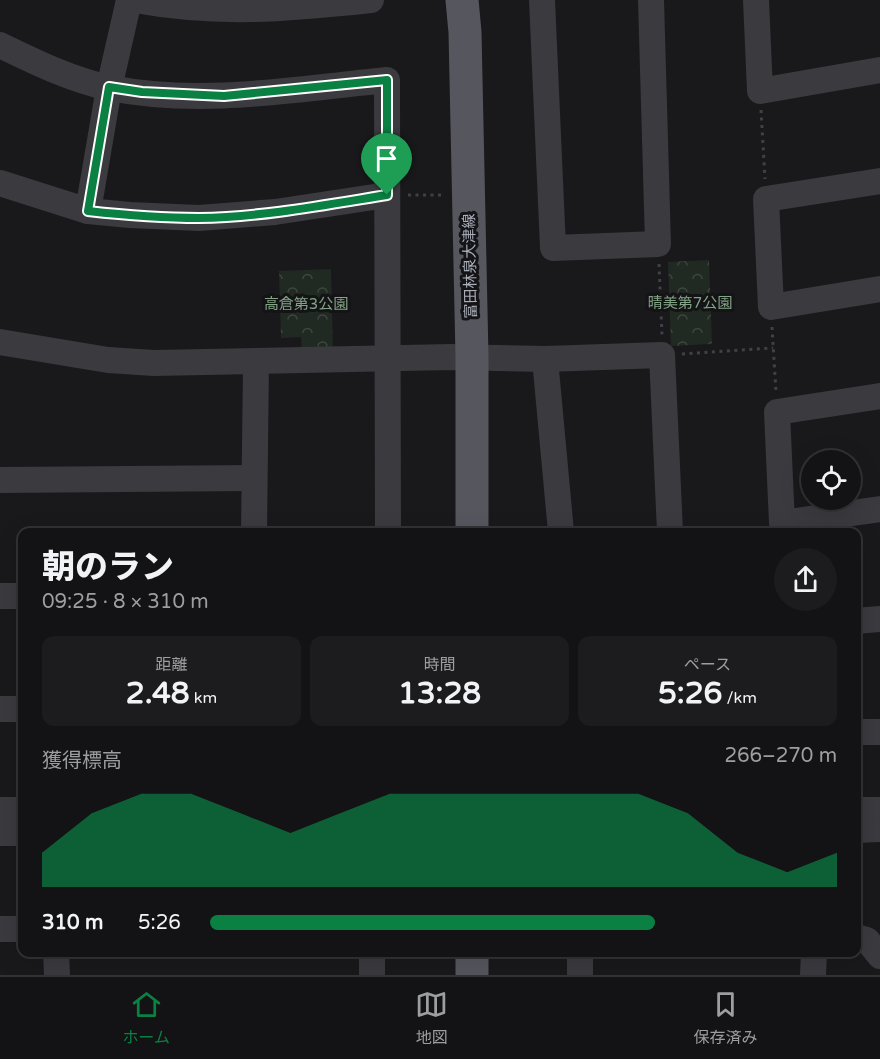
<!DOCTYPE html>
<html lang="ja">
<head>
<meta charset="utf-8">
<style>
  body { margin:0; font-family:"Varela Round","Noto Sans JP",sans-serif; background:#1c1b1d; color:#f1f3f6; height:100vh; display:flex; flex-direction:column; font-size:22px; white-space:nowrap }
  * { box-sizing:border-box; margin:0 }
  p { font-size:20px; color:#9d9ea0 }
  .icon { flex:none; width:33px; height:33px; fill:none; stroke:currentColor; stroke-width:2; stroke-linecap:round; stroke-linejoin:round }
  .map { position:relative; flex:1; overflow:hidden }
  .panel { position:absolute; left:18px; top:528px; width:843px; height:429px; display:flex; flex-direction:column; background:#131214; border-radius:12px; box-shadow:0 6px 24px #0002,0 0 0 2px #323234 }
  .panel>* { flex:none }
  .controls { position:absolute; left:801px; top:450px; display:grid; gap:12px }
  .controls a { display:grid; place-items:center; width:60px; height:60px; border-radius:50%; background:#131214; box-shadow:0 6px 24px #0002,0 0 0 2px #323234; font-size:30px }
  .pin { position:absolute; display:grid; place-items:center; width:51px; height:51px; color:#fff; margin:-62px -26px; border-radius:50% 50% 50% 0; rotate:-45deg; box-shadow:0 0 6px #0007 }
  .pin .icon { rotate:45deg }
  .round { display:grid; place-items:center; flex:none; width:63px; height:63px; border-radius:32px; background:#1c1b1d }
  .head { display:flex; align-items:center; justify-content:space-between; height:102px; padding:0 24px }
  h1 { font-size:33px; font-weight:800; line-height:45px }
  .metrics { display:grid; grid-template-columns:repeat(3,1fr); gap:9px; height:102px; padding:6px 24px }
  .metrics div { display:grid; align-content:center; border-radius:12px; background:#1c1b1d; text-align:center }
  .metrics b { font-size:30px; font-weight:800 }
  .metrics small { font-size:16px; font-weight:400 }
  .metrics p { font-size:16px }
  .chart { height:168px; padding:12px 24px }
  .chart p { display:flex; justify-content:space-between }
  .chart svg { width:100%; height:108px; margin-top:6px; fill:#0b8043; opacity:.7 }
  ul { padding:0 24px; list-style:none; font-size:20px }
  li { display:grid; grid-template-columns:96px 72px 1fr; align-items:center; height:45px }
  li i { height:15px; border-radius:8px; background:#0b8043 }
  .dock { display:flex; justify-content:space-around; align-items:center; height:84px; border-top:2px solid #323234; background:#131214; font-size:16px; color:#9d9ea0 }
  .dock a { display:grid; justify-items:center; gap:3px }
  .dock .current { color:#0b8043 }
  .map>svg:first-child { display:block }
  .park { fill:url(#park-crowns) }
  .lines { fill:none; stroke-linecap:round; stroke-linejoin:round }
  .path { stroke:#404146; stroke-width:3; stroke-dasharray:3 4.5; stroke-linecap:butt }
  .minor { stroke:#3a3a3f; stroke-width:26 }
  .major { stroke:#56575e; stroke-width:33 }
  .route-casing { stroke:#fff; stroke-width:12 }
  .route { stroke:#0b8043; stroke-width:8 }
  .labels { text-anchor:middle; stroke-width:6; stroke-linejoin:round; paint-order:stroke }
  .street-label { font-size:15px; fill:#abafba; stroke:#141316 }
  .park-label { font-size:15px; fill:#83a487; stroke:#141316 }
</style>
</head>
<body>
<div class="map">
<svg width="880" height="975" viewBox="0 0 880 975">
  <defs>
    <pattern id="park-crowns" width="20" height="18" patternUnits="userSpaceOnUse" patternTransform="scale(1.5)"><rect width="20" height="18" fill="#202922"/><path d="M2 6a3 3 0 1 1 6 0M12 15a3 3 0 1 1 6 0" fill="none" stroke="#3e4640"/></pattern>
  </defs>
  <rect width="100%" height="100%" fill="#19181b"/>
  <!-- park -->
  <g class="park">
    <path d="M709,260L712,344L671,346L668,262Z"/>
    <path d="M331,269L333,351L302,353L301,337L281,338L279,271Z"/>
  </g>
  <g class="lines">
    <!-- path -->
    <g class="path">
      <path d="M761,110L765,179"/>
      <path d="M408,195H443"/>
      <path d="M659,264L662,335"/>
      <path d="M772,327L776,392"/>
      <path d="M682,354L773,348"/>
    </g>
    <!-- minor -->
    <g class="minor">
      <path d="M135,0C218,15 287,9 371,0"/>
      <path d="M542,0L553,248L658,244L651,0"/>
      <path d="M756,0L760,91L880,70"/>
      <path d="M0,45C35,62 72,80 110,88C201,106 296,89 387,80L388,532"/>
      <path d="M880,181L766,199L771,307L880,289"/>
      <path d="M0,183L88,211L130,215L199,218L275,212L387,195"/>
      <path d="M88,211L109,88L129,0"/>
      <path d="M0,342L108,360L154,363L451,357L545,359L662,355L670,532"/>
      <path d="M545,359L561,532"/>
      <path d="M880,396L777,412L782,523L880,509"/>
      <path d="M0,480L254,478"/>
      <path d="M254,532L256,362"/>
      <path d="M0,596H22"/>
      <path d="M856,621L880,619"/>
      <path d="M0,709H22"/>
      <path d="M856,732H880"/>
      <path d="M0,810H22"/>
      <path d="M856,810H880"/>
      <path d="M856,830L880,829"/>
      <path d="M0,833H22"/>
      <path d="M0,929H22"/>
      <path d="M856,937L867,940L880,956"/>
      <path d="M56,952L57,975"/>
      <path d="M372,952V975"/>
      <path d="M580,975V952"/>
      <path d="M813,975L814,952"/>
    </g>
    <!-- major -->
    <g class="major">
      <path d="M462,0L465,32L472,357V532"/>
      <path d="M472,975V952"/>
    </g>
  </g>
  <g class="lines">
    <defs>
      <path id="route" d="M387,80V195C325,205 262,217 199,218C162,218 124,215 88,211L109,87L142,92L224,96Z"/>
    </defs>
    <!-- route casing -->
    <use href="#route" class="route-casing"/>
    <!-- route -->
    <use href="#route" class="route"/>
  </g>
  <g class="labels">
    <!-- street labels -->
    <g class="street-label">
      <text transform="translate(470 266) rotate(-91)" y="5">富田林泉大津線</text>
    </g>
    <!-- park labels -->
    <g class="park-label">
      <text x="690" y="308">晴美第7公園</text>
      <text x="306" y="309">高倉第3公園</text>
    </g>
  </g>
</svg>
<div class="controls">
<a><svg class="icon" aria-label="locate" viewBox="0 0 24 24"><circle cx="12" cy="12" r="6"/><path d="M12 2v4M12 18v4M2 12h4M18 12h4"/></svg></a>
</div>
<div class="pin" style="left:387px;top:195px;background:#1e9e55"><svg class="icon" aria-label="arrive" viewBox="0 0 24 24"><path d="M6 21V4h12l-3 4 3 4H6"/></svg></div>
<section class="panel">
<div class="head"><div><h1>朝のラン</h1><p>09:25 · 8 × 310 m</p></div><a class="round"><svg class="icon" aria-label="share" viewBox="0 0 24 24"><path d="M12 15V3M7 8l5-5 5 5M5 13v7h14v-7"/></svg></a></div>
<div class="metrics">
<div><p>距離</p><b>2.48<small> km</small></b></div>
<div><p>時間</p><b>13:28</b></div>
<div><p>ペース</p><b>5:26<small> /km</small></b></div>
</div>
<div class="chart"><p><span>獲得標高</span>266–270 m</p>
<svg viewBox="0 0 160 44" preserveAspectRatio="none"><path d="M0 44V30L10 14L20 6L30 6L40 14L50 22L60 14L70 6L80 6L90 6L100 6L110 6L120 6L130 14L140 30L150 38L160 30V44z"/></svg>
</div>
<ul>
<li><b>310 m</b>5:26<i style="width:71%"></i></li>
</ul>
</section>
</div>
<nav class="dock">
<a class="current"><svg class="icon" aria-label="home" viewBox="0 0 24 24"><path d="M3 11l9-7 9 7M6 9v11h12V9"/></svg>ホーム</a>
<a><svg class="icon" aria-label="map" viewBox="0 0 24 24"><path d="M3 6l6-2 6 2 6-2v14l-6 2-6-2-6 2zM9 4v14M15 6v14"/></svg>地図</a>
<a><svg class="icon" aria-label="saved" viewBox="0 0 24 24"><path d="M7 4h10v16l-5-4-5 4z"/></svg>保存済み</a>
</nav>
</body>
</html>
